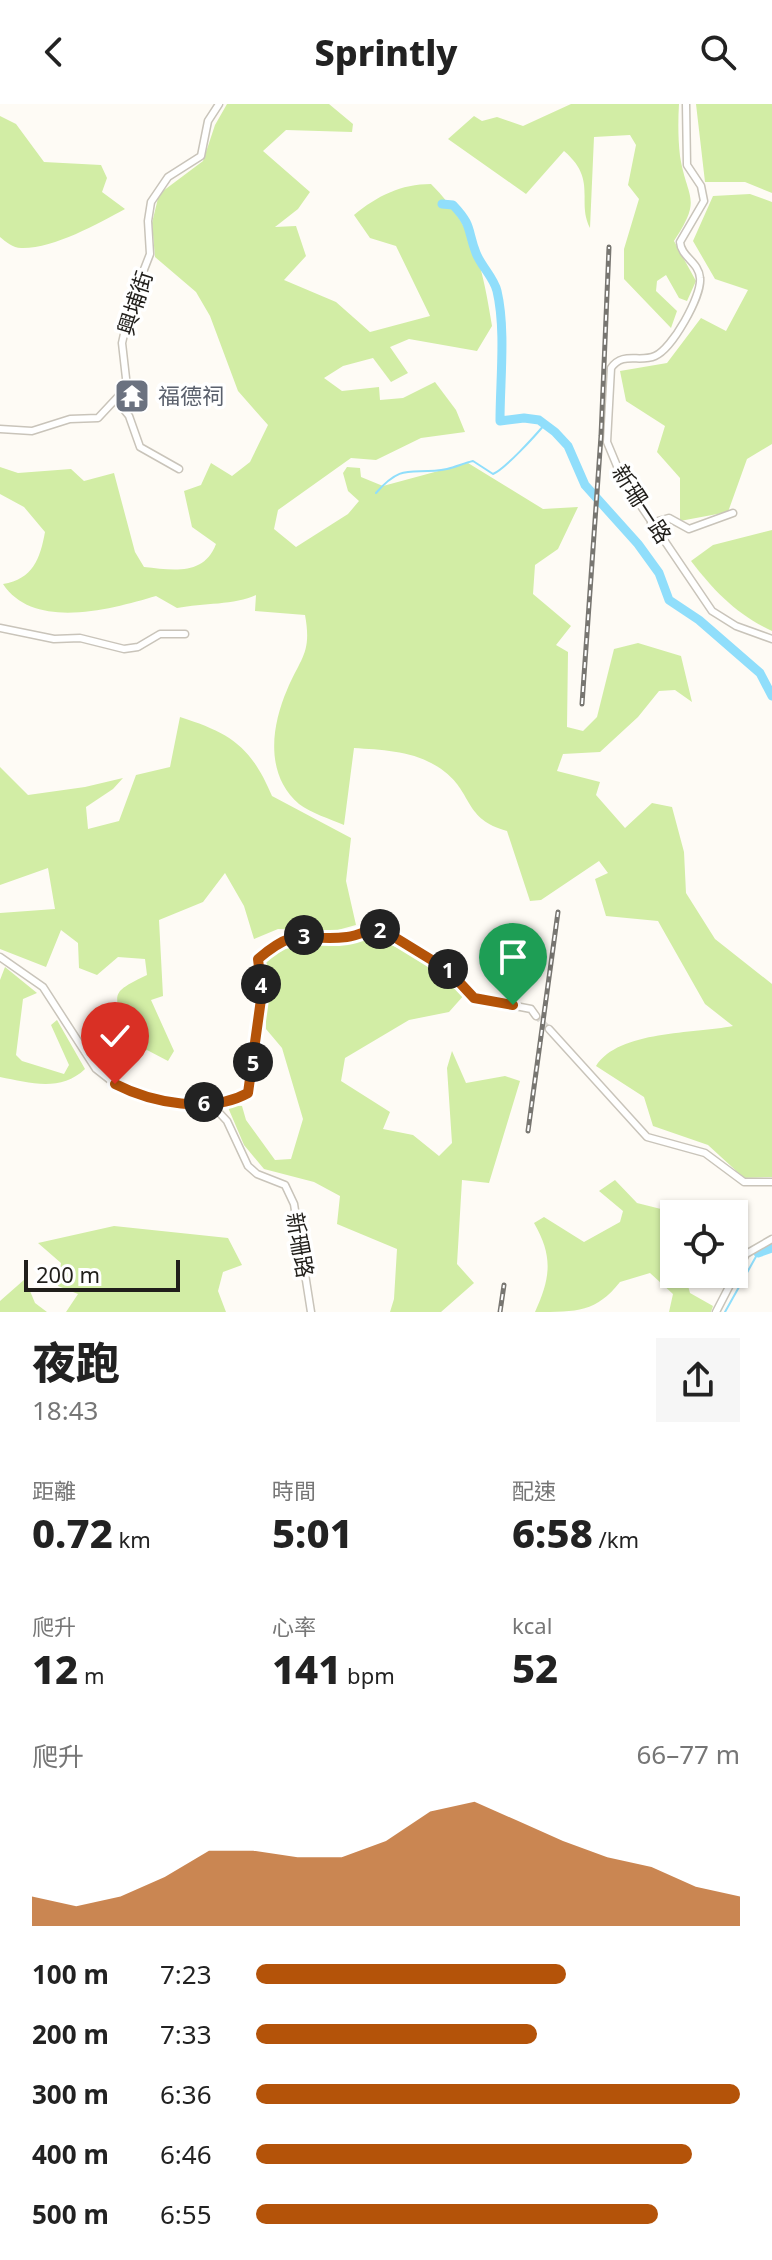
<!DOCTYPE html>
<html lang="zh-TW">
<head>
<meta charset="utf-8">
<style>
  body { margin:0; font-family:"Noto Sans","Noto Sans TC",sans-serif; background:#f6f6f6; color:#222; height:100vh; display:flex; flex-direction:column; font-size:30px; white-space:nowrap }
  * { box-sizing:border-box; margin:0 }
  p { font-size:26px; color:#767676 }
  .icon { flex:none; width:44px; height:44px; fill:none; stroke:currentColor; stroke-width:2; stroke-linecap:round; stroke-linejoin:round }
  .map { position:relative; height:1208px; overflow:hidden }
  .panel { display:flex; flex-direction:column; background:#fff; flex:1 }
  .panel>* { flex:none }
  .tools { position:absolute; left:660px; top:1096px; display:grid; gap:16px }
  .tools a { display:grid; place-items:center; width:88px; height:88px; border-radius:0px; background:#fff; box-shadow:0 2px 6px #0004; font-size:40px }
  .scale { position:absolute; left:24px; bottom:20px; width:156px; box-sizing:border-box; padding-left:8px; border:4px solid #211f1b; border-top:0; font-size:22px; line-height:28px; white-space:nowrap; color:#211f1b; -webkit-text-stroke:6px #fff; paint-order:stroke }
  .pin { position:absolute; display:grid; place-items:center; width:68px; height:68px; color:#fff; margin:-82px -34px; border-radius:50% 50% 50% 0; rotate:-45deg; box-shadow:0 0 8px #0007 }
  .pin .icon { rotate:45deg }
  .km { position:absolute; width:40px; height:40px; margin:-20px; border-radius:50%; background:#222; color:#fff; font-size:22px; line-height:40px; text-align:center }
  .round { display:grid; place-items:center; flex:none; width:84px; height:84px; border-radius:0px; background:#f6f6f6 }
  .headline { display:flex; align-items:center; justify-content:space-between; height:136px; padding:0 32px }
  h1 { font-size:44px; font-weight:800; line-height:60px }
  .stats { display:grid; grid-template-columns:repeat(3,1fr); gap:12px; height:136px; padding:8px 32px }
  .stats div { display:grid; align-content:center }
  .stats b { font-size:40px; font-weight:800 }
  .stats small { font-size:22px; font-weight:400 }
  .stats p { font-size:22px }
  .chart { height:224px; padding:16px 32px }
  .chart p { display:flex; justify-content:space-between }
  .chart svg { width:100%; height:144px; margin-top:8px; fill:#b45309; opacity:.7 }
  ul { padding:0 32px; list-style:none; font-size:26px }
  li { display:grid; grid-template-columns:128px 96px 1fr; align-items:center; height:60px }
  li i { height:20px; border-radius:10px; background:#b45309 }
  header { display:flex; justify-content:space-between; align-items:center; height:104px; padding:0 32px; background:#fff; font-size:36px; font-weight:800 }
  .map>svg:first-child { display:block }
  .green { fill:#d2eda5 }
  .lines { fill:none; stroke-linecap:round; stroke-linejoin:round }
  .stream { stroke:#90defb; stroke-width:2 }
  .river { stroke:#90defb; stroke-width:9 }
  .minor-tunnel { stroke:#dddad4; stroke-width:6; stroke-dasharray:6 3; stroke-linecap:butt }
  .minor-casing { stroke:#c9c4ba; stroke-width:9 }
  .minor { stroke:#fff; stroke-width:6 }
  .rail-casing { stroke:#787671; stroke-width:5 }
  .rail { stroke:#fff; stroke-width:2; stroke-dasharray:6; stroke-linecap:butt }
  .route-casing { stroke:#fff; stroke-width:16 }
  .route { stroke:#b45309; stroke-width:10 }
  .labels { text-anchor:middle; stroke-width:7; stroke-linejoin:round; paint-order:stroke }
  .street-label { font-size:22px; fill:#211f1b; stroke:#fff }
  .worship-label { font-size:22px; fill:#5b616d; stroke:#fff; text-anchor:start }
</style>
</head>
<body>
<header><svg class="icon" aria-label="back" viewBox="0 0 24 24"><path d="M15 5l-7 7 7 7"/></svg>Sprintly<svg class="icon" aria-label="search" viewBox="0 0 24 24"><circle cx="10" cy="10" r="6"/><path d="M15 15l6 6"/></svg></header>
<div class="map">
<svg width="772" height="1208" viewBox="0 0 772 1208">
  <rect width="100%" height="100%" fill="#fefbf5"/>
  <!-- green -->
  <g class="green">
    <path d="M227,0H329L353,20L352,28L286,26L263,47L310,88L298,105L275,123L296,122L306,152L284,176L336,198L370,228L430,212L396,142L370,134L354,111C377,92 401,80 431,80C475,124 482,162 492,222L477,247L409,235L390,243L408,269L391,278L373,254L343,262L324,274L342,287L379,283L380,296L403,294L435,278L456,306L465,328L421,334L376,356L351,354L278,406L274,425L296,443L348,410L359,397L348,387L343,369L347,363L360,364L361,373L383,382L468,359L543,405L578,403L558,445L535,461L533,490L571,522L556,541L568,548L567,623L583,627L597,613L614,545L638,539L681,552L692,598L675,586L659,587L638,613L600,648L563,650L557,667L600,678L596,691L625,724L652,699L672,703L684,748L686,789L715,835L772,880V1073L744,1074L708,1041L653,1022L644,993L596,962C619,926 694,930 733,922L705,900L658,817L606,812L595,775L608,769L599,757L541,796L530,797L507,727C464,715 473,690 445,668C419,647 385,646 354,644L344,721C330,715 311,709 299,700C265,671 271,623 287,586C301,553 312,549 305,511L255,507L256,491C235,501 203,499 177,504L156,492C112,505 34,527 3,480C33,475 40,455 45,428L24,403L0,390V363L18,369L71,365L84,377L114,369L135,448L144,463C173,466 204,472 216,440L192,423L184,387L201,381L211,359L232,372L250,358L268,321L238,287L210,212L196,188L155,153L152,119L159,90L203,57L215,21Z"/>
    <path d="M571,0H679C678,17 678,35 680,52C687,96 703,93 674,137L696,177L687,197L679,194L666,171L657,177L656,187L677,207L671,224L624,175V145L639,95L628,81L636,41L630,31L594,33L590,124C576,97 598,76 564,47L526,90L448,35L474,12L482,17L497,13L523,22Z"/>
    <path d="M696,0H772V89L745,78H705Z"/>
    <path d="M0,12L16,20L44,58L101,61L107,74L102,88L125,105C97,120 55,144 23,144C14,145 6,138 0,133Z"/>
    <path d="M750,90L772,98V340L747,355L728,408L680,417V374L657,348L665,322L626,297L620,267L667,259L701,214L726,227L748,186L715,175L693,137L713,92Z"/>
    <path d="M772,426V527C736,510 715,488 691,457L713,441Z"/>
    <path d="M180,613C230,629 251,642 272,692L351,734L346,777L356,821L334,827L278,825L254,835L244,802L225,769L203,798L159,816L163,892L151,896L174,947L168,957L147,946L112,959L99,953C104,944 111,934 114,924C126,890 100,893 147,871L145,855L118,853L97,871L79,864L78,839L61,826L46,863L0,845V809L55,805L48,764L0,781V663L28,691L85,683L123,674L113,685L86,703L88,725L119,717L136,671L170,663Z"/>
    <path d="M370,833L422,853L465,890L449,908L409,916L345,954L341,977L390,1008L383,1025L413,1031L439,1052L452,1039L447,964L452,947L466,979L505,972L520,977L489,1079L462,1076L457,1160L474,1179L441,1208H390L394,1195L397,1145L337,1120L340,1092L314,1078L264,1065L244,1041L227,1001L242,1002L246,1016L275,1056L291,1055L303,1015L282,944L266,925V855L276,846Z"/>
    <path d="M5,863L37,889L23,895L16,951L22,957L64,970L69,961L51,921L57,916L85,965C61,988 30,979 0,973V876Z"/>
    <path d="M615,1076L637,1099L681,1110H674V1170H695L687,1178L690,1189L713,1202L711,1208H669L673,1190L650,1169L620,1178C596,1208 578,1208 535,1208C551,1173 553,1152 534,1119L544,1113L584,1138L620,1118L623,1107L599,1087Z"/>
    <path d="M114,1122L228,1134L242,1161L223,1168L218,1187L226,1208H66L78,1190L58,1182L61,1159L38,1139Z"/>
    <path d="M25,1175L35,1199L47,1208H0V1197Z"/>
  </g>
  <g class="lines">
    <!-- stream -->
    <g class="stream">
      <path d="M376,389C404,357 412,372 447,365C456,363 464,359 473,357L493,370C505,365 535,332 545,320"/>
      <path d="M725,1208L758,1149"/>
    </g>
    <!-- river -->
    <g class="river">
      <path d="M442,100L453,101C473,122 467,126 476,149C481,162 494,174 497,187C506,225 500,277 500,317L524,314L539,316L555,328L568,342L585,381L638,440L659,469L669,496L699,516L760,569L772,592"/>
      <path d="M758,1149L772,1144"/>
    </g>
    <!-- minor-tunnel -->
    <path class="minor-tunnel" d="M536,912L549,925"/>
    <defs>
      <g id="minor">
        <path d="M686,0L687,61L701,82L704,97L680,138C681,153 699,158 700,174C702,192 672,245 655,252C639,259 623,247 611,264L607,338L622,374L712,507L736,522L772,535"/>
        <path d="M117,297L129,312L140,343L179,365"/>
        <path d="M0,325L32,327L70,315L98,314L127,283L122,239L131,199L150,150L148,117L151,98L168,73L201,52L208,17L219,0"/>
        <path d="M651,419L669,414L689,425L733,409"/>
        <path d="M0,524L54,535L80,534L124,545L138,543L160,530H185"/>
        <path d="M0,853L43,883L96,965L115,980L151,996L212,1001L227,1017L248,1062L257,1070L285,1081L294,1100L311,1208"/>
        <path d="M549,925L647,1033L705,1049L744,1078H772"/>
        <path d="M212,1001L248,989L262,888L258,855C300,819 303,838 347,833C357,832 368,826 378,823L448,866L474,894L531,905L536,912"/>
        <path d="M716,1208L746,1150L772,1135"/>
      </g>
    </defs>
    <!-- minor casing -->
    <use href="#minor" class="minor-casing"/>
    <!-- minor -->
    <use href="#minor" class="minor"/>
    <defs>
      <g id="rail">
        <path d="M582,600L601,332L609,143"/>
        <path d="M528,1027L558,808"/>
        <path d="M500,1208L504,1181"/>
      </g>
    </defs>
    <!-- rail casing -->
    <use href="#rail" class="rail-casing"/>
    <!-- rail -->
    <use href="#rail" class="rail"/>
  </g>
  <g class="lines">
    <defs>
      <path id="route" d="M115,980C152,999 210,1010 248,989L262,888L258,855C300,819 303,839 347,833C357,832 368,826 378,823L448,866L474,894L513,901"/>
    </defs>
    <!-- route casing -->
    <use href="#route" class="route-casing"/>
    <!-- route -->
    <use href="#route" class="route"/>
  </g>
  <!-- icons -->
  <defs>
    <symbol id="temple-square" viewBox="-11 -11 22 22"><rect x="-9" y="-9" width="18" height="18" rx="4" fill="#6b7280" stroke="#fff"/><path d="M0-6L5-2H3V0L6.5 2.5H4V6H1.5V3h-3V6H-4V2.5H-6.5L-3 0V-2H-5Z" fill="#fff"/></symbol>
  </defs>
  <g fill-rule="evenodd">
    <use href="#temple-square" x="112" y="272" width="40" height="40"/>
  </g>
  <g class="labels">
    <!-- street labels -->
    <g class="street-label">
      <text transform="translate(135 199) rotate(-72)" y="8">興埔街</text>
      <text transform="translate(642 400) rotate(57)" y="8">新珊一路</text>
      <text transform="translate(300 1141) rotate(80)" y="8">新珊路</text>
    </g>
    <!-- worship labels -->
    <g class="worship-label">
      <text x="158" y="300">福德祠</text>
    </g>
  </g>
</svg>
<div class="tools">
<a><svg class="icon" aria-label="locate" viewBox="0 0 24 24"><circle cx="12" cy="12" r="6"/><path d="M12 2v4M12 18v4M2 12h4M18 12h4"/></svg></a>
</div>
<div class="scale">200 m</div>
<div class="pin" style="left:513px;top:901px;background:#1e9e55"><svg class="icon" aria-label="arrive" viewBox="0 0 24 24"><path d="M6 21V4h12l-3 4 3 4H6"/></svg></div>
<div class="pin" style="left:115px;top:980px;background:#d93025"><svg class="icon" aria-label="check" viewBox="0 0 24 24"><path d="M5 12l5 5 9-10"/></svg></div>
<b class="km" style="left:448px;top:865px">1</b>
<b class="km" style="left:380px;top:825px">2</b>
<b class="km" style="left:304px;top:831px">3</b>
<b class="km" style="left:261px;top:880px">4</b>
<b class="km" style="left:253px;top:958px">5</b>
<b class="km" style="left:204px;top:998px">6</b>
</div>
<section class="panel">
<div class="headline"><div><h1>夜跑</h1><p>18:43</p></div><a class="round"><svg class="icon" aria-label="share" viewBox="0 0 24 24"><path d="M12 15V3M7 8l5-5 5 5M5 13v7h14v-7"/></svg></a></div>
<div class="stats">
<div><p>距離</p><b>0.72<small> km</small></b></div>
<div><p>時間</p><b>5:01</b></div>
<div><p>配速</p><b>6:58<small> /km</small></b></div>
</div>
<div class="stats">
<div><p>爬升</p><b>12<small> m</small></b></div>
<div><p>心率</p><b>141<small> bpm</small></b></div>
<div><p>kcal</p><b>52</b></div>
</div>
<div class="chart"><p><span>爬升</span>66–77 m</p>
<svg viewBox="0 0 160 44" preserveAspectRatio="none"><path d="M0 44V35L10 38L20 35L30 29L40 21L50 21L60 23L70 23L80 18L90 9L100 6L110 12L120 18L130 23L140 26L150 32L160 35V44z"/></svg>
</div>
<ul>
<li><b>100 m</b>7:23<i style="width:64%"></i></li>
<li><b>200 m</b>7:33<i style="width:58%"></i></li>
<li><b>300 m</b>6:36<i style="width:100%"></i></li>
<li><b>400 m</b>6:46<i style="width:90%"></i></li>
<li><b>500 m</b>6:55<i style="width:83%"></i></li>
</ul>
</section>
</body>
</html>
